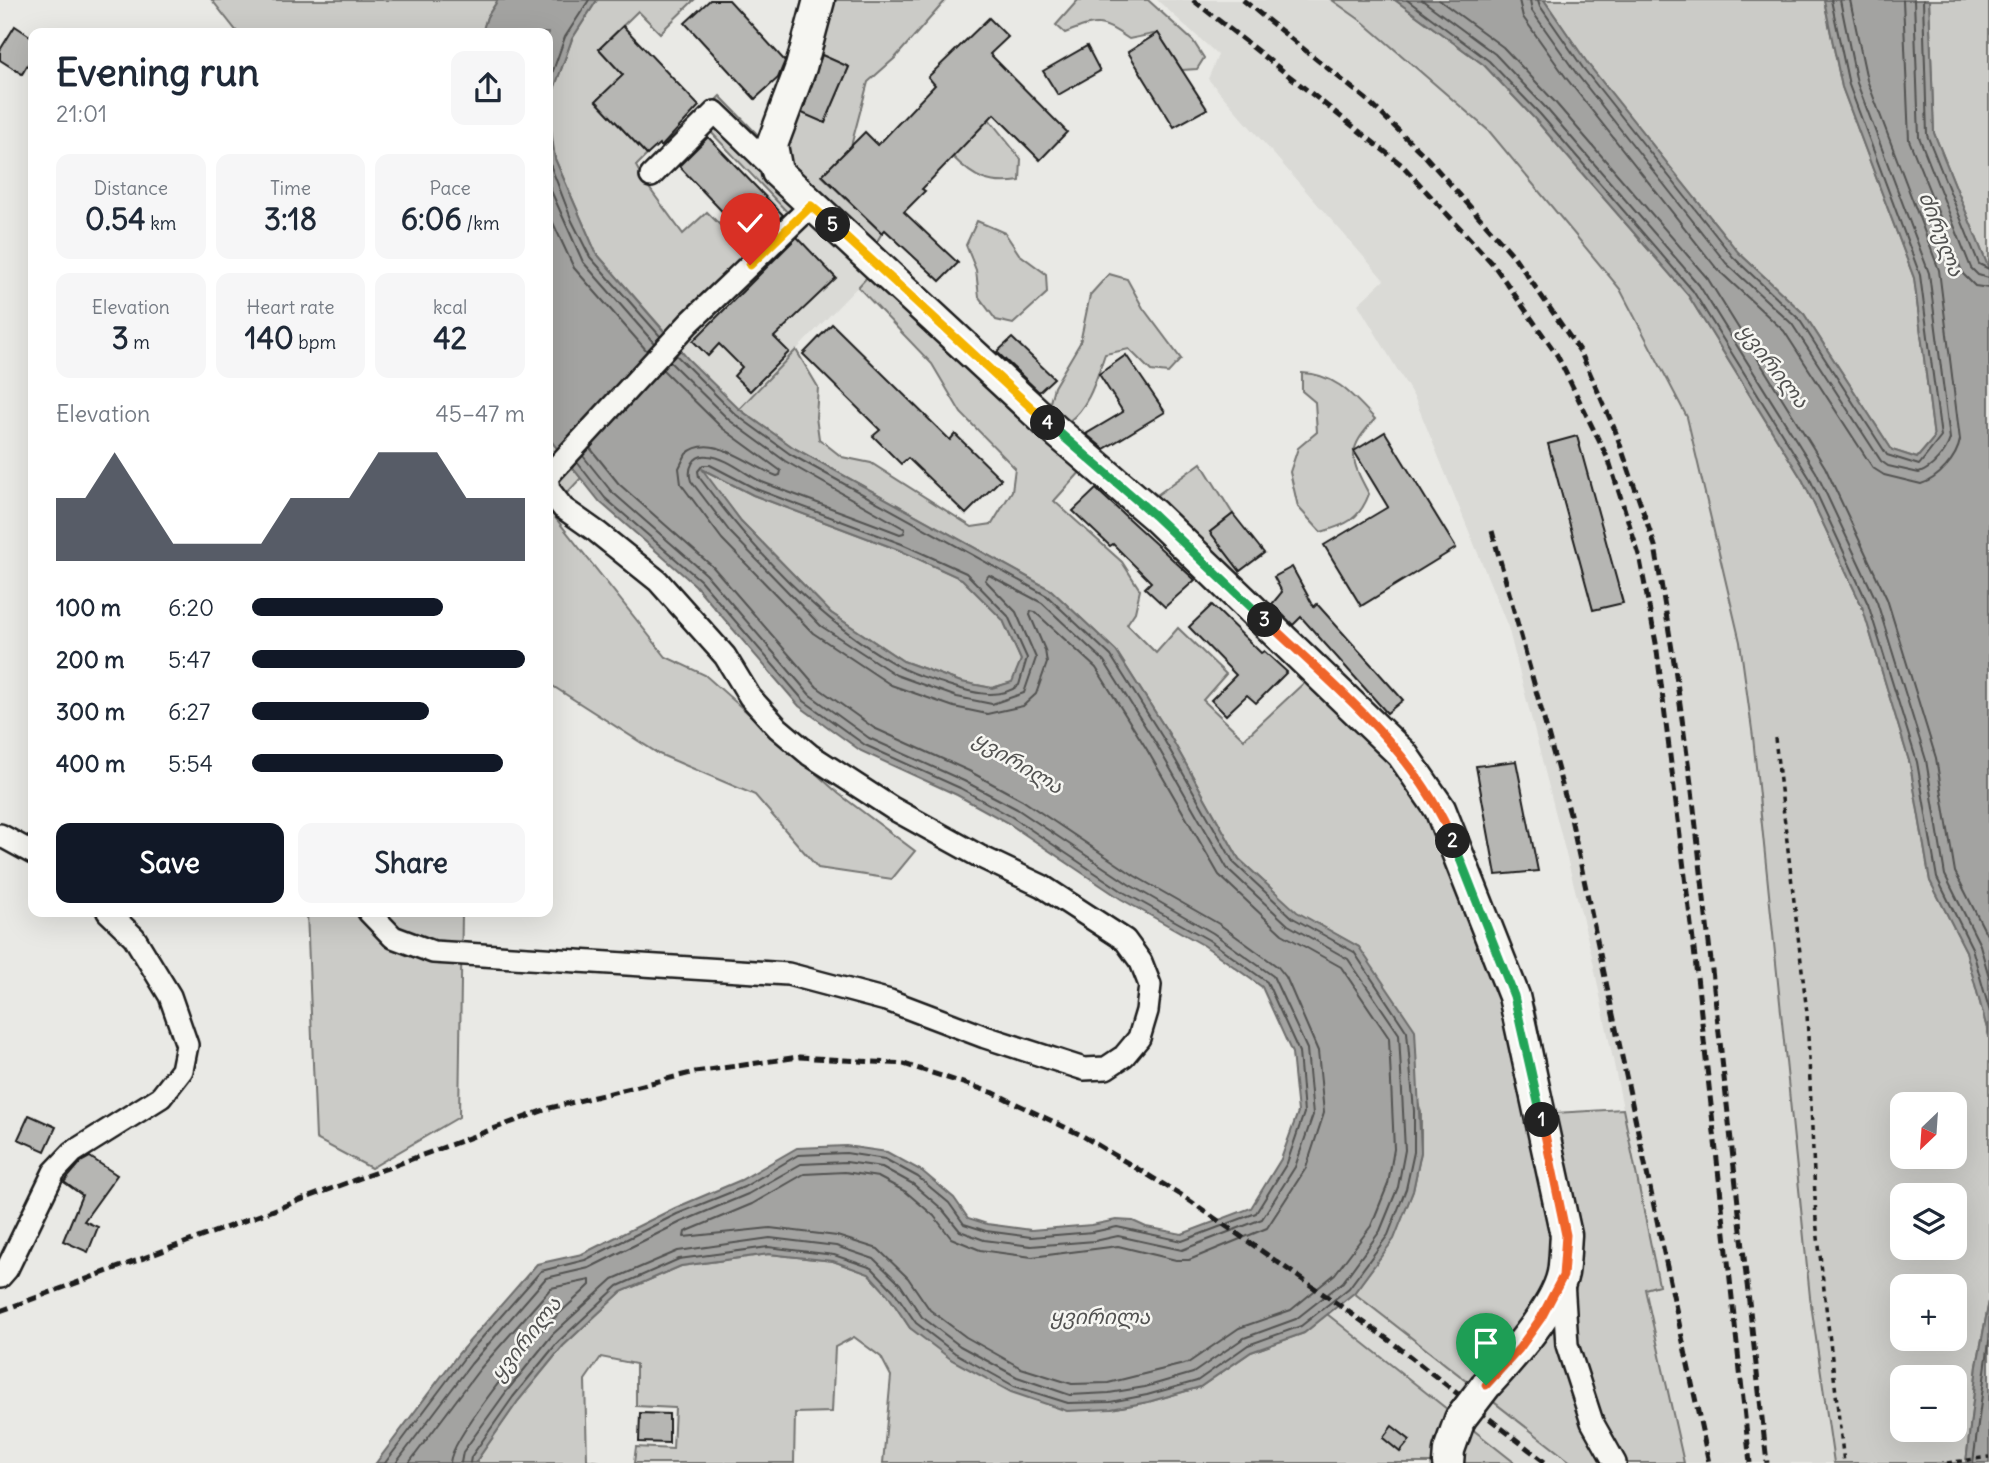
<!DOCTYPE html>
<html lang="en">
<head>
<meta charset="utf-8">
<style>
  body { margin:0; font-family:Delius,"Noto Sans Georgian",sans-serif; background:#f6f6f7; color:#1f2937; height:100vh; display:flex; flex-direction:column; font-size:26px; white-space:nowrap }
  * { box-sizing:border-box; margin:0 }
  p { font-size:23px; color:#747a83 }
  .icon { flex:none; width:38px; height:38px; fill:none; stroke:currentColor; stroke-width:2; stroke-linecap:round; stroke-linejoin:round }
  .map { position:relative; flex:1; overflow:hidden }
  .side { position:absolute; left:28px; top:28px; width:525px; height:889px; display:flex; flex-direction:column; background:#fff; border-radius:14px; box-shadow:0 7px 28px #0002 }
  .side>* { flex:none }
  .needle { width:46px; rotate:205deg }
  .tools { position:absolute; left:1890px; top:1092px; display:grid; gap:14px }
  .tools a { display:grid; place-items:center; width:77px; height:77px; border-radius:14px; background:#fff; box-shadow:0 7px 28px #0002; font-size:35px }
  .pin { position:absolute; display:grid; place-items:center; width:60px; height:60px; color:#fff; margin:-72px -30px; border-radius:50% 50% 50% 0; rotate:-45deg; box-shadow:0 0 7px #0007 }
  .pin .icon { rotate:45deg }
  .km { position:absolute; width:35px; height:35px; margin:-18px; border-radius:50%; background:#222; color:#fff; font-size:19px; line-height:35px; text-align:center }
  .round { display:grid; place-items:center; flex:none; width:74px; height:74px; border-radius:14px; background:#f6f6f7 }
  .head { display:flex; align-items:center; justify-content:space-between; height:119px; padding:0 28px }
  h1 { font-size:38px; font-weight:700; line-height:52px }
  .stats { display:grid; grid-template-columns:repeat(3,1fr); gap:10px; height:119px; padding:7px 28px }
  .stats div { display:grid; align-content:center; border-radius:14px; background:#f6f6f7; text-align:center }
  .stats b { font-size:30px; font-weight:700 }
  .stats small { font-size:19px; font-weight:400 }
  .stats p { font-size:19px }
  .chart { height:196px; padding:14px 28px }
  .chart p { display:flex; justify-content:space-between }
  .chart svg { width:100%; height:126px; margin-top:7px; fill:#111827; opacity:.7 }
  .primary-button { display:flex; gap:14px; margin-top:auto; padding:14px 28px }
  .primary-button a { flex:1; height:80px; border-radius:14px; background:#111827; color:#fff; font-size:28px; font-weight:700; line-height:80px; text-align:center }
  .primary-button a+a { background:#f6f6f7; color:#1f2937 }
  ul { padding:0 28px; list-style:none; font-size:23px }
  li { display:grid; grid-template-columns:112px 84px 1fr; align-items:center; height:52px }
  li i { height:18px; border-radius:9px; background:#111827 }
  .map>svg:first-child { display:block }
  .built { fill:#dadad6 }
  .green { fill:#cbcbc7; stroke:#747472; stroke-width:2; fill-rule:evenodd }
  .water { fill:#a3a3a1; stroke:#6d6d6c; stroke-width:2; fill-rule:evenodd }
  .lines { fill:none; stroke-linecap:round; stroke-linejoin:round }
  .shore { stroke:#525251; stroke-width:2 }
  .building { fill:#b6b6b3; stroke:#1c1c1c; stroke-width:2 }
  .street-casing { stroke:#1c1c1c; stroke-width:26 }
  .secondary-casing { stroke:#1c1c1c; stroke-width:35 }
  .path { stroke:#1c1c1c; stroke-width:3.5; stroke-dasharray:5 5; stroke-linecap:butt }
  .street { stroke:#f6f6f2; stroke-width:21 }
  .secondary { stroke:#f6f6f2; stroke-width:30 }
  .rail { stroke:#1c1c1c; stroke-width:5; stroke-dasharray:10 5; stroke-linecap:butt }
  .secondary-bridge-casing { stroke:#1c1c1c; stroke-width:35; stroke-linecap:butt }
  .secondary-bridge { stroke:#f6f6f2; stroke-width:30 }
  .split-1-casing { stroke:#fff; stroke-width:14 }
  .split-2-casing { stroke:#fff; stroke-width:14 }
  .split-3-casing { stroke:#fff; stroke-width:14 }
  .split-4-casing { stroke:#fff; stroke-width:14 }
  .split-5-casing { stroke:#fff; stroke-width:14 }
  .split-6-casing { stroke:#fff; stroke-width:14 }
  .split-1 { stroke:#f0652b; stroke-width:9 }
  .split-2 { stroke:#22a559; stroke-width:9 }
  .split-3 { stroke:#f0652b; stroke-width:9 }
  .split-4 { stroke:#22a559; stroke-width:9 }
  .split-5 { stroke:#f5b400; stroke-width:9 }
  .split-6 { stroke:#f5b400; stroke-width:9 }
  .labels { text-anchor:middle; stroke-width:5; stroke-linejoin:round; paint-order:stroke }
  .water-label { font-size:21px; font-style:italic; fill:#525251; stroke:#f6f6f2 }
</style>
</head>
<body>
<div class="map">
<svg width="1989" height="1463" viewBox="0 0 1989 1463">
  <rect width="100%" height="100%" fill="#e9e9e5"/>
  <filter id="ink" filterUnits="userSpaceOnUse"><feTurbulence type="fractalNoise" baseFrequency=".0143" numOctaves="2"/><feDisplacementMap in="SourceGraphic" scale="14" xChannelSelector="R" yChannelSelector="G"/><feConvolveMatrix kernelMatrix="1 2 1 2 8 2 1 2 1" color-interpolation-filters="sRGB"/></filter>
  <g filter="url(#ink)">
    <!-- built -->
    <g class="built">
      <path d="M1157,0H1332L1363,22L1489,131L1620,289L1687,417L1740,642L1753,737L1810,1297L1834,1463H1684L1645,1288L1659,1284L1591,952L1508,627L1415,399L1358,304L1384,280L1208,79L1218,55Z"/>
      <path d="M809,219L870,274L739,409L679,348Z"/>
      <path d="M1354,1293L1465,1377L1572,1463H1515L1327,1314Z"/>
    </g>
    <!-- green -->
    <g class="green">
      <path d="M212,0H498L487,17L482,33H238Z"/>
      <path d="M597,0H694L660,33L638,11L599,49L623,75L596,101L647,155L636,166L641,175L720,96L761,138L808,0H946L895,58L868,82L851,146L822,176L882,233L876,243L1049,406L1054,387L1080,343L1090,295L1109,274L1127,279L1143,308L1181,359L1168,373L1151,371L1129,349L1105,354C1096,379 1090,406 1068,422L1100,452L1157,495L1201,463L1233,514L1210,532L1240,571V583L1398,729L1439,779L1472,853L1534,1007L1555,1113L1623,1109L1659,1285L1645,1289L1684,1463H1572L1354,1293L1394,1238L1413,1191L1421,1152V1111L1359,947L1297,913L1239,859L1169,734L1116,651L1051,590L794,448L739,409L796,350L818,387L816,417L819,439L842,457L871,463L972,527L992,524L1012,491L1015,468L961,413L932,364L858,287L870,274L809,219L679,348L596,253L555,159L548,106L572,39ZM817,53L849,67L825,123L793,109ZM708,129L790,215L749,254L707,212L683,234L650,189ZM1082,470L1307,680L1244,739L1203,700L1226,674L1178,628L1156,653L1127,624L1135,612L1140,590L1122,562L1054,501Z"/>
      <path d="M1078,0H1148L1193,41L1204,58L1197,69L1182,70L1158,33L1129,39C1100,20 1098,20 1065,33L1056,25Z"/>
      <path d="M1332,0H1395L1484,65L1534,118L1688,295L1803,481L1862,606L1910,764L1930,881L1966,951L1989,1036V1301L1977,1366L1966,1463H1834L1810,1297L1753,737L1740,642L1687,417L1620,289L1489,131L1363,22ZM1902,1104H1955V1157H1902ZM1902,1195H1955V1248H1902ZM1902,1286H1955V1339H1902ZM1902,1377H1955V1430H1902Z"/>
      <path d="M1544,0H1824L1842,87L1914,278L1934,438L1917,458L1892,450L1804,314L1738,252L1588,64Z"/>
      <path d="M1929,0H1989V269L1934,133Z"/>
      <path d="M985,114L1021,159L1020,181C989,186 974,178 953,157Z"/>
      <path d="M977,221L1005,233L1019,254L1046,274L1047,293L1013,324L996,320L979,297L976,270L966,245Z"/>
      <path d="M1302,373C1336,374 1353,396 1375,419C1347,450 1349,457 1369,494C1360,519 1346,525 1321,532L1298,507L1290,472L1298,448L1317,432L1315,402L1302,391Z"/>
      <path d="M548,437L581,478L550,511L666,657L705,675L839,794L915,851L892,879L818,868L755,795L659,754L548,683Z"/>
      <path d="M700,468L753,495L899,550L962,579L1003,620L1021,660L1013,682L992,688L961,682L903,661L831,613L741,521Z"/>
      <path d="M307,912H462L459,1117L371,1168L316,1139Z"/>
      <path d="M769,1254L833,1261L869,1274L888,1295L910,1328L1111,1409L1148,1402L1200,1387L1251,1352L1304,1333L1327,1314L1515,1463H883L891,1376L881,1357L854,1337L835,1347L832,1412L795,1413L794,1463H634L636,1447L673,1449L675,1408L636,1406V1364L601,1357L585,1380L587,1460L607,1463H475L518,1401L563,1346L621,1292L681,1266Z"/>
    </g>
    <!-- water -->
    <g class="water">
      <path d="M498,0H597L572,39L548,106V33H482L487,17Z"/>
      <path d="M1395,0H1544L1588,64L1738,252L1804,314L1892,450L1917,458L1934,438L1914,278L1842,87L1824,0H1929L1934,133L1989,269V1036L1966,951L1930,881L1910,764L1862,606L1803,481L1688,295L1534,118L1484,65Z"/>
      <path d="M548,116L555,159L596,253L688,359L739,409L794,448L1051,590L1116,651L1169,734L1239,859L1297,912L1359,947L1415,1030L1421,1152L1413,1191L1394,1239L1354,1293L1304,1333L1251,1352L1200,1387L1148,1402L1111,1409L1067,1411L1011,1392L952,1360L910,1328L888,1295L869,1274L833,1261L769,1254L681,1266L621,1292L563,1346L518,1401L475,1463H376L459,1353L537,1264L582,1254L675,1208L741,1180L797,1148L846,1146L887,1152L922,1171L954,1198L968,1218L987,1224L1031,1230L1092,1225L1116,1220L1133,1221L1146,1227L1182,1234L1251,1208L1281,1159L1298,1112L1292,1053L1262,987L1205,946L1121,899L1008,823L957,795L861,751L799,706L695,585L600,502L548,437ZM702,469L753,495L899,550L962,579L1003,620L1021,660L1012,682L992,688L961,682L903,661L831,613L741,521Z"/>
      <path d="M1989,1301V1463H1966L1977,1366Z"/>
    </g>
    <g class="lines">
      <!-- shore -->
      <g class="shore">
        <path d="M1407,0L1489,61L1540,114L1693,291L1809,477L1868,604L1917,762L1937,878L1972,948L1989,1009"/>
        <path d="M1422,0L1495,54L1546,108L1699,285L1816,472L1877,602L1926,760L1945,875L1980,945L1989,977"/>
        <path d="M1439,0L1503,47L1554,101L1708,279L1825,467L1887,599L1936,758L1955,872L1989,939"/>
        <path d="M1519,0L1523,17L1567,79L1717,269L1784,331L1873,468L1884,475L1921,484C1938,479 1957,458 1960,440L1939,270L1867,80L1850,0"/>
        <path d="M1530,0L1532,11L1576,73L1726,263L1792,324L1881,461L1888,466L1919,473C1932,469 1946,452 1950,439L1929,273L1857,83L1840,0"/>
        <path d="M1538,0L1540,6L1583,68L1733,257L1799,319L1887,455L1919,465L1941,437L1920,275L1849,85L1831,0"/>
        <path d="M1903,0L1909,140L1963,274L1975,286L1989,288"/>
        <path d="M1914,0L1919,137L1971,268L1978,275L1989,278"/>
        <path d="M1923,0L1927,135L1979,264L1989,269"/>
        <path d="M548,85L565,37L589,0"/>
        <path d="M548,159L572,221L590,257L660,336"/>
        <path d="M548,184L583,262L654,343"/>
        <path d="M548,212L574,268L647,351"/>
        <path d="M590,448L619,484L713,567L817,687L874,728L969,771L1022,800L1135,876L1219,924L1278,967L1286,977L1318,1051L1324,1113L1306,1168L1267,1228L1189,1260H1176L1118,1246L1032,1257L980,1250L951,1238L934,1216L906,1192L878,1177L845,1172L804,1174L752,1204L685,1232L684,1237L770,1228L837,1236L878,1249L908,1278L930,1310L966,1337L1021,1368L1072,1384L1108,1383L1188,1363L1239,1328L1291,1310L1335,1274L1371,1226L1388,1184L1394,1149L1389,1038L1341,967L1282,934L1219,875L1146,748L1096,668L1035,612L1031,611L1030,615L1045,650L1047,663L1036,694L1023,706L987,714L954,707L891,685L813,633L722,539L681,484L679,468L686,454C712,431 750,466 777,476L780,475L781,471L722,428L663,370"/>
        <path d="M703,465H710L756,489L902,544L966,573L1008,616L1027,658L1019,685C999,701 969,692 948,685C932,679 913,675 898,666C818,620 754,551 699,477L698,471Z"/>
        <path d="M385,1463L464,1358L541,1271L585,1260L677,1214L744,1187L798,1155L846,1153L885,1159L918,1177L949,1203L964,1224L986,1231L1031,1237L1093,1232L1117,1227L1182,1241L1256,1213L1287,1163L1304,1113L1299,1052L1267,982L1209,940L1125,893L1012,817L960,788L865,745L804,701L700,580L605,498L577,462"/>
        <path d="M396,1463L471,1364L546,1278L589,1268L681,1222L748,1194L801,1164L846,1162L882,1167L913,1184L942,1209L960,1231L984,1240L1031,1246L1095,1241L1118,1236L1182,1250L1262,1219L1295,1167L1313,1115L1307,1049L1273,976L1213,933L1130,885L1017,809L964,781L869,738L810,695L706,574L611,491L583,456"/>
        <path d="M409,1463L479,1370L551,1288L590,1280V1285C576,1299 560,1312 546,1326C526,1347 451,1438 450,1463"/>
        <path d="M461,1463L463,1452L506,1392L553,1334L613,1279L678,1251L770,1238L836,1246L874,1259L900,1284L922,1317L960,1346L1017,1377L1070,1395L1109,1393L1145,1387L1193,1373L1244,1338L1296,1319L1343,1282L1380,1231L1398,1187L1405,1150L1399,1034L1348,959L1288,925L1227,868L1155,742L1104,661L1042,603L989,575L985,580L1016,612L1036,658L1024,693L992,704L957,697L896,675L821,626L730,532L691,481C687,469 693,454 708,456C727,457 746,475 762,482C808,500 854,516 900,534L904,533L905,529L785,461L729,420L670,362"/>
        <path d="M470,1463L471,1457L513,1397L558,1342L618,1286L679,1259L768,1247L834,1255L872,1268L894,1291L916,1323L955,1353L1014,1386L1068,1403L1110,1402L1147,1395L1197,1381L1248,1345L1301,1326L1349,1288L1388,1235L1406,1189L1414,1152V1111L1407,1032L1354,952L1293,918L1234,863L1163,738L1111,656L1047,596L790,454L735,414L676,355"/>
        <path d="M1973,1463L1989,1341"/>
      </g>
    </g>
    <!-- building -->
    <g class="building">
      <path d="M710,0H729L785,61L778,78L755,99L685,23Z"/>
      <path d="M989,18L1008,37L990,54L1067,132L1040,160L994,114L922,189L925,191L904,212L958,263L940,281L885,230L882,233L822,175L865,132L878,145L935,85L928,77Z"/>
      <path d="M15,26L33,38V56L22,74L0,60V50Z"/>
      <path d="M623,26L699,106L661,147L659,144L647,155L596,101L623,75L599,49Z"/>
      <path d="M1158,33L1207,109L1174,127L1128,52Z"/>
      <path d="M1087,46L1100,71L1058,95L1043,71Z"/>
      <path d="M822,55L849,67L825,123L802,113Z"/>
      <path d="M708,137L783,215L753,244L679,166Z"/>
      <path d="M797,237L836,278L774,337L789,352L750,391L734,376L742,367L719,344L708,356L693,341Z"/>
      <path d="M832,324L950,440L955,434L1001,479L966,514L908,458L901,464L873,436L880,430L803,354Z"/>
      <path d="M1012,338L1054,378L1039,392L997,352Z"/>
      <path d="M1126,355L1165,412L1104,449L1086,434L1123,412L1099,374Z"/>
      <path d="M1385,432L1456,548L1361,606L1324,545L1388,507L1354,451Z"/>
      <path d="M1577,436L1623,603L1593,610L1548,444Z"/>
      <path d="M1096,489L1195,580L1165,607L1145,588L1151,582L1113,544L1110,546L1073,511Z"/>
      <path d="M1233,514L1264,553L1240,571L1210,532Z"/>
      <path d="M1292,567L1314,607L1317,604L1403,700L1387,713L1301,617L1293,625L1272,604L1282,592L1274,577Z"/>
      <path d="M1212,605L1261,653L1264,651L1287,672L1256,703L1247,695L1226,715L1211,700L1236,675L1189,627Z"/>
      <path d="M1516,761L1538,871L1496,875L1476,766Z"/>
      <path d="M29,1115L56,1127L45,1151L18,1139Z"/>
      <path d="M90,1157L117,1175L84,1221L98,1227L88,1252L63,1241L82,1195L64,1182L81,1162Z"/>
      <path d="M640,1413L669,1414V1443L639,1442Z"/>
      <path d="M1392,1426L1410,1440L1400,1452L1383,1438Z"/>
    </g>
    <g class="lines">
      <defs>
        <g id="street">
          <path d="M651,176L715,112L777,172"/>
          <path d="M548,476L689,323L811,206"/>
          <path d="M0,835L33,853"/>
          <path d="M369,912L393,937L433,952L788,974L890,1001L985,1037L1084,1069L1106,1068L1124,1056L1139,1038L1147,1011L1150,985L1141,962L1125,940L1042,886L979,856L892,808L810,755L778,728L750,697L725,656L658,581L597,532L563,508L549,490L548,483"/>
          <path d="M0,1277L7,1269L54,1172L73,1152L161,1097L182,1070L187,1045L170,996L134,937L108,912"/>
          <path d="M1563,1281L1567,1345L1592,1422L1615,1463"/>
        </g>
        <g id="secondary">
          <path d="M819,0L801,67L772,145L777,172L1056,431L1154,515L1402,754L1440,809L1514,996L1566,1235C1565,1247 1565,1261 1563,1273C1556,1308 1510,1359 1486,1385"/>
          <path d="M1448,1463L1449,1450L1460,1419"/>
        </g>
      </defs>
      <!-- street casing -->
      <use href="#street" class="street-casing"/>
      <!-- secondary casing -->
      <use href="#secondary" class="secondary-casing"/>
      <!-- path -->
      <g class="path">
        <path d="M1775,738L1807,1013L1816,1220L1844,1463"/>
        <path d="M1947,1463L1989,1457"/>
      </g>
      <!-- street -->
      <use href="#street" class="street"/>
      <!-- secondary -->
      <use href="#secondary" class="secondary"/>
      <!-- rail -->
      <g class="rail">
        <path d="M1193,0L1402,165L1493,264L1557,355L1609,461L1639,555L1656,643L1694,949L1750,1463"/>
        <path d="M1243,0L1367,100L1426,157L1513,255L1581,353L1615,430L1655,546L1675,668L1692,791L1767,1463"/>
        <path d="M1492,531L1570,814L1709,1463"/>
        <path d="M0,1311L550,1108L695,1072L799,1057L904,1064L994,1093L1081,1135L1183,1196L1389,1340L1546,1463"/>
      </g>
      <defs>
        <path id="secondary-bridge" d="M1460,1419L1486,1385"/>
      </defs>
      <!-- secondary-bridge casing -->
      <use href="#secondary-bridge" class="secondary-bridge-casing"/>
      <!-- secondary-bridge -->
      <use href="#secondary-bridge" class="secondary-bridge"/>
    </g>
  </g>
  <g class="lines" filter="url(#ink)">
    <defs>
      <path id="split-1" d="M1486,1385L1519,1349L1541,1318L1563,1276L1566,1235L1542,1120"/>
      <path id="split-2" d="M1453,841L1514,996L1542,1120"/>
      <path id="split-3" d="M1265,620C1335,687 1416,751 1453,841"/>
      <path id="split-4" d="M1048,423L1154,515L1265,620"/>
      <path id="split-5" d="M833,225L1048,423"/>
      <path id="split-6" d="M750,265L811,206L833,225"/>
    </defs>
    <!-- split-1 casing -->
    <use href="#split-1" class="split-1-casing"/>
    <!-- split-2 casing -->
    <use href="#split-2" class="split-2-casing"/>
    <!-- split-3 casing -->
    <use href="#split-3" class="split-3-casing"/>
    <!-- split-4 casing -->
    <use href="#split-4" class="split-4-casing"/>
    <!-- split-5 casing -->
    <use href="#split-5" class="split-5-casing"/>
    <!-- split-6 casing -->
    <use href="#split-6" class="split-6-casing"/>
    <!-- split-1 -->
    <use href="#split-1" class="split-1"/>
    <!-- split-2 -->
    <use href="#split-2" class="split-2"/>
    <!-- split-3 -->
    <use href="#split-3" class="split-3"/>
    <!-- split-4 -->
    <use href="#split-4" class="split-4"/>
    <!-- split-5 -->
    <use href="#split-5" class="split-5"/>
    <!-- split-6 -->
    <use href="#split-6" class="split-6"/>
  </g>
  <g class="labels">
    <!-- water labels -->
    <g class="water-label">
      <text transform="translate(1941 234) rotate(69)" y="7">ძირულა</text>
      <text transform="translate(1773 366) rotate(52)" y="7">ყვირილა</text>
      <text transform="translate(1018 763) rotate(31)" y="7">ყვირილა</text>
      <text x="1100" y="1324">ყვირილა</text>
      <text transform="translate(526 1339) rotate(-52)" y="7">ყვირილა</text>
    </g>
  </g>
</svg>
<div class="tools">
<a><svg class="needle" viewBox="-14 -14 28 28"><path d="M0-13l5 13h-10z" fill="#e53935"/><path d="M0 13l5-13h-10z" fill="#747a83"/></svg></a>
<a><svg class="icon" aria-label="layers" viewBox="0 0 24 24"><path d="M12 4l9 5-9 5-9-5zM3 14l9 5 9-5"/></svg></a>
<a>+</a>
<a>−</a>
</div>
<div class="pin" style="left:1486px;top:1385px;background:#1e9e55"><svg class="icon" aria-label="arrive" viewBox="0 0 24 24"><path d="M6 21V4h12l-3 4 3 4H6"/></svg></div>
<div class="pin" style="left:750px;top:265px;background:#d93025"><svg class="icon" aria-label="check" viewBox="0 0 24 24"><path d="M5 12l5 5 9-10"/></svg></div>
<b class="km" style="left:1542px;top:1120px">1</b>
<b class="km" style="left:1453px;top:841px">2</b>
<b class="km" style="left:1265px;top:620px">3</b>
<b class="km" style="left:1048px;top:423px">4</b>
<b class="km" style="left:833px;top:225px">5</b>
<section class="side">
<div class="head"><div><h1>Evening run</h1><p>21:01</p></div><a class="round"><svg class="icon" aria-label="share" viewBox="0 0 24 24"><path d="M12 15V3M7 8l5-5 5 5M5 13v7h14v-7"/></svg></a></div>
<div class="stats">
<div><p>Distance</p><b>0.54<small> km</small></b></div>
<div><p>Time</p><b>3:18</b></div>
<div><p>Pace</p><b>6:06<small> /km</small></b></div>
</div>
<div class="stats">
<div><p>Elevation</p><b>3<small> m</small></b></div>
<div><p>Heart rate</p><b>140<small> bpm</small></b></div>
<div><p>kcal</p><b>42</b></div>
</div>
<div class="chart"><p><span>Elevation</span>45–47 m</p>
<svg viewBox="0 0 160 44" preserveAspectRatio="none"><path d="M0 44V22L10 22L20 6L30 22L40 38L50 38L60 38L70 38L80 22L90 22L100 22L110 6L120 6L130 6L140 22L150 22L160 22V44z"/></svg>
</div>
<ul>
<li><b>100 m</b>6:20<i style="width:70%"></i></li>
<li><b>200 m</b>5:47<i style="width:100%"></i></li>
<li><b>300 m</b>6:27<i style="width:65%"></i></li>
<li><b>400 m</b>5:54<i style="width:92%"></i></li>
</ul>
<div class="primary-button"><a>Save</a><a>Share</a></div>
</section>
</div>
</body>
</html>
